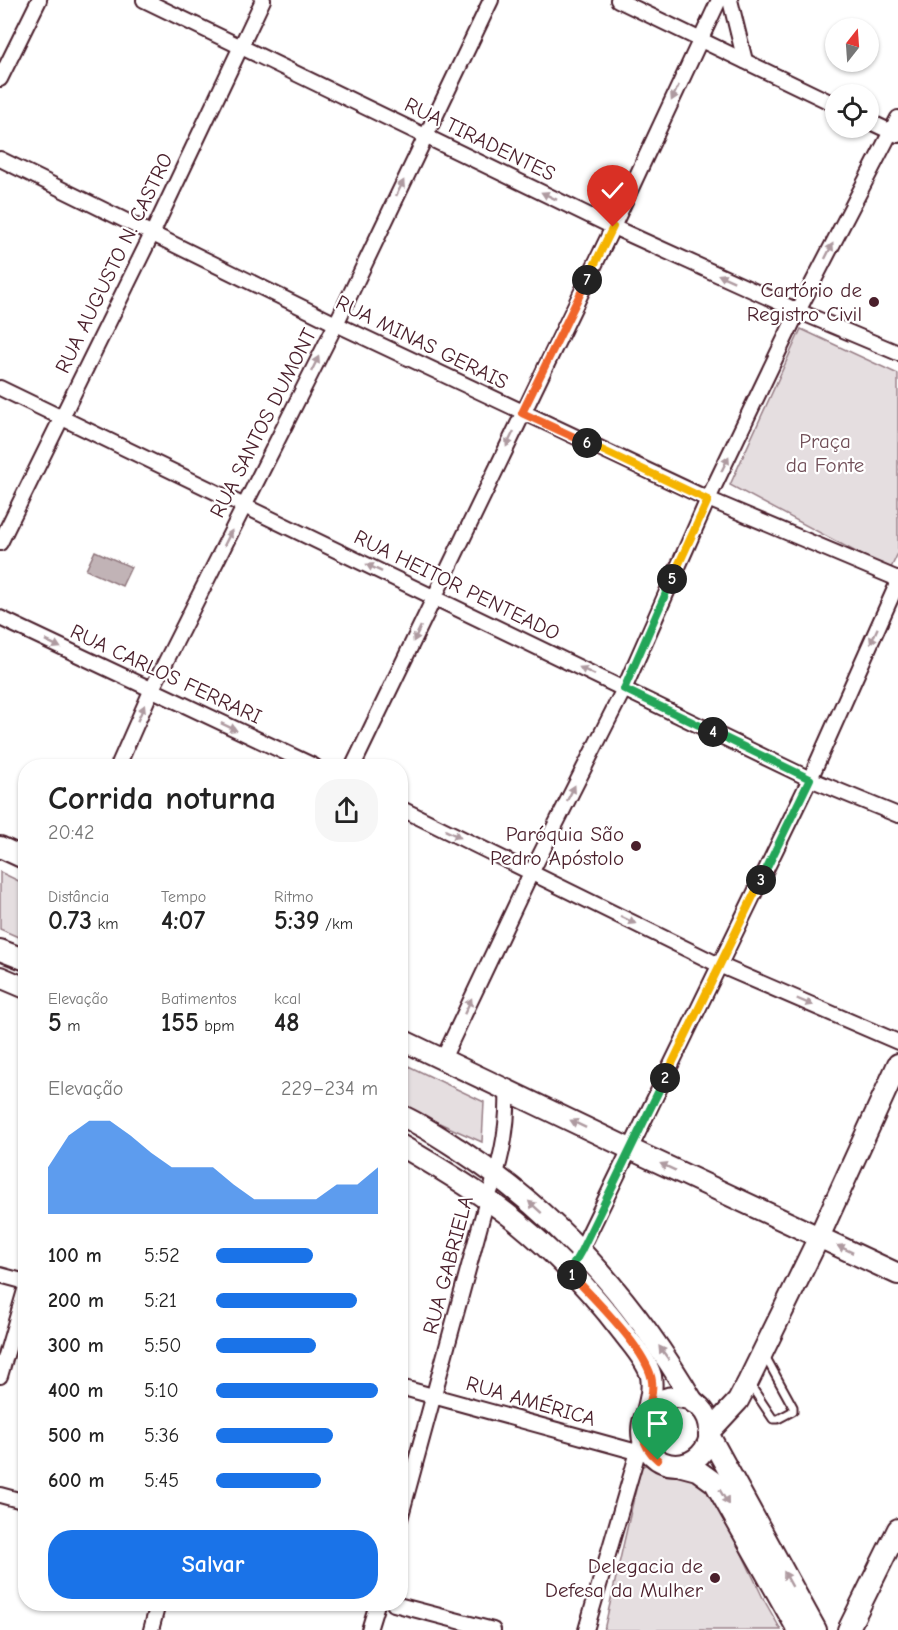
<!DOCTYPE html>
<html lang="pt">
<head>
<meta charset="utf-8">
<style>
  body { margin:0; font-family:"Comic Neue",sans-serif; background:#f6f6f6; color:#222; height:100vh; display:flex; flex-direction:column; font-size:22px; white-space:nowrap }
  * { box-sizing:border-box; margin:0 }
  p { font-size:20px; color:#767676 }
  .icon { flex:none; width:33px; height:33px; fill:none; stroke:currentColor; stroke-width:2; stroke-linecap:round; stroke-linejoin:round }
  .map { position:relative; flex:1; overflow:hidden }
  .details { position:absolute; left:18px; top:759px; width:390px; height:852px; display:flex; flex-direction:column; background:#fff; border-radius:24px; box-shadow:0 2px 4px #0004 }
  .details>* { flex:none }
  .needle { width:39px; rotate:17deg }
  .fabs { position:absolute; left:825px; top:18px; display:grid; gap:12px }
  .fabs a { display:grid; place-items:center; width:54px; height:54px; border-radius:50%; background:#fff; box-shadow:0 2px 4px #0004; font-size:30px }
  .pin { position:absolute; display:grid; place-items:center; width:51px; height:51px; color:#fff; margin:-62px -26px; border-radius:50% 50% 50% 0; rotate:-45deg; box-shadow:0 0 6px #0007 }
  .pin .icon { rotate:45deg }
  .km { position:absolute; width:30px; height:30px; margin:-15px; border-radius:50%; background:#222; color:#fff; font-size:16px; line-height:30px; text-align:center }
  .round { display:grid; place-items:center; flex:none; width:63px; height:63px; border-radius:24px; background:#f6f6f6 }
  .overview { display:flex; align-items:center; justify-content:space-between; height:102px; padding:0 30px }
  h1 { font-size:33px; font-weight:600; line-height:45px }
  .figures { display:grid; grid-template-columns:repeat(3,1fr); gap:9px; height:102px; padding:6px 30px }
  .figures div { display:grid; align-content:center }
  .figures b { font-size:26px; font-weight:600 }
  .figures small { font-size:16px; font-weight:400 }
  .figures p { font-size:16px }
  .chart { height:168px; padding:12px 30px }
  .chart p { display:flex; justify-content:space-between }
  .chart svg { width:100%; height:108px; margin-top:6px; fill:#1a73e8; opacity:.7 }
  .action { display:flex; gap:12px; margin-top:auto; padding:12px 30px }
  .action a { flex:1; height:69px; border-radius:24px; background:#1a73e8; color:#fff; font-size:24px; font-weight:600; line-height:69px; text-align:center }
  ul { padding:0 30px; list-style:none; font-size:20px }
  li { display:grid; grid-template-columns:96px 72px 1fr; align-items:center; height:45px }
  li i { height:15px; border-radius:8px; background:#1a73e8 }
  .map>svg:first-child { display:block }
  .green { fill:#e5dee0; stroke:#987e86; stroke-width:1.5 }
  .water { fill:#c1b3b6; stroke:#91787e; stroke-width:1.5 }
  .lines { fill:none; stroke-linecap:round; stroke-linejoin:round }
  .service-casing { stroke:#4a1f2b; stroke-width:11 }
  .minor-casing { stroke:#4a1f2b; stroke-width:18 }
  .secondary-casing { stroke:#4a1f2b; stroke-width:24 }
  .service { stroke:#fff; stroke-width:7 }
  .minor { stroke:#fff; stroke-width:14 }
  .secondary { stroke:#fff; stroke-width:20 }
  .oneway { fill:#ae9aa0 }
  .split-1-casing { stroke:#fff; stroke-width:12 }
  .split-2-casing { stroke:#fff; stroke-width:12 }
  .split-3-casing { stroke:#fff; stroke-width:12 }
  .split-4-casing { stroke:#fff; stroke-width:12 }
  .split-5-casing { stroke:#fff; stroke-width:12 }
  .split-6-casing { stroke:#fff; stroke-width:12 }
  .split-7-casing { stroke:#fff; stroke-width:12 }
  .split-8-casing { stroke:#fff; stroke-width:12 }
  .split-1 { stroke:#f0652b; stroke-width:8 }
  .split-2 { stroke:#22a559; stroke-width:8 }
  .split-3 { stroke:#f5b400; stroke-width:8 }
  .split-4 { stroke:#22a559; stroke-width:8 }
  .split-5 { stroke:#22a559; stroke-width:8 }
  .split-6 { stroke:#f5b400; stroke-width:8 }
  .split-7 { stroke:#f0652b; stroke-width:8 }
  .split-8 { stroke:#f5b400; stroke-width:8 }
  .poi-dot { fill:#4a1f2b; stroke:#fff; stroke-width:2 }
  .labels { text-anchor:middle; stroke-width:4.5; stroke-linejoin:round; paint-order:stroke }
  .street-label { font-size:21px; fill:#4a1f2b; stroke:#fff }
  .poi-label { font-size:21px; fill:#4a1f2b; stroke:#fff; text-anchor:end }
  .park-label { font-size:21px; fill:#714f58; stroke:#fff }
</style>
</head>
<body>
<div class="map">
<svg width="898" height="1630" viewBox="0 0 898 1630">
  <rect width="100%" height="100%" fill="#fff"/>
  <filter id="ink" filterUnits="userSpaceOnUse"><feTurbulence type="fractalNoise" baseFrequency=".0167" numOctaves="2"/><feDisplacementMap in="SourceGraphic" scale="12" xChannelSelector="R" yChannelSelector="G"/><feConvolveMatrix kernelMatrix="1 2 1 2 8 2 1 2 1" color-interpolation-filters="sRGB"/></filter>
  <g filter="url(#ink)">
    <!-- green -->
    <g class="green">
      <path d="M801,329L898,374V553L890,570L730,485Z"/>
      <path d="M0,872L25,884V940L0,929Z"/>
      <path d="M400,1062L484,1102L482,1142L401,1106Z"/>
      <path d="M649,1463L701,1478L711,1489L764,1600L781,1630H604L641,1467Z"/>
    </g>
    <!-- water -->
    <path class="water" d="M95,551L131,567L122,586L86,570Z"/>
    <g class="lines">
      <defs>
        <path id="service" d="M749,1383L773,1419H778L793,1411V1407L765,1356"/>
        <g id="minor">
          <path d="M144,0L613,227L798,311L898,353"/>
          <path d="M618,0L836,105"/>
          <path d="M730,0L745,61"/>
          <path d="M0,79L39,0"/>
          <path d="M868,121L898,135"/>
          <path d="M0,159L336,324L708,499L898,579"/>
          <path d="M0,388L810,779L898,815"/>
          <path d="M0,543L152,234L263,0"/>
          <path d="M0,618L314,766"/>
          <path d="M118,766L151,691L336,324L491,0"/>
          <path d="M353,766L613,227L719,0"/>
          <path d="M400,808L719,965L898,1042"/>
          <path d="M443,1059L531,873L624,689L708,499L798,311L898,118"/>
          <path d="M577,1258L810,779L898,582"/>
          <path d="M0,1275L26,1282"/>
          <path d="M0,1376L26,1287"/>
          <path d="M400,1387L637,1452L650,1453"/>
          <path d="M0,1495L26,1502"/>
          <path d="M400,1519L487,1200C501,1164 509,1129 507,1090"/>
          <path d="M394,1604L493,1630"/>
          <path d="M151,1630L158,1604"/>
          <path d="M369,1630L377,1604"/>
          <path d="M586,1630L642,1438"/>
        </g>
        <g id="secondary">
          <path d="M0,847L26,859"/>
          <path d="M0,950L26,960"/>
          <path d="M0,977L26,988"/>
          <path d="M400,1039L630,1149L898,1274"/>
          <path d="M400,1115C421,1124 441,1138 460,1150C558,1214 635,1302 694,1403"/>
          <path d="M400,1145C440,1168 480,1192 516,1221C555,1253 593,1293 624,1334C633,1346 647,1361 651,1376C653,1389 650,1400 647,1412"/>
          <circle cx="676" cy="1431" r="34"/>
          <path d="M710,1431L738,1401L748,1382L819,1237L898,1064"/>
          <path d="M709,1435L816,1630"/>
          <path d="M678,1465L697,1470L715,1483L798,1630"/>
          <path d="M848,1630L898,1529"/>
        </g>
      </defs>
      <!-- service casing -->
      <use href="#service" class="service-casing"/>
      <!-- minor casing -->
      <use href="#minor" class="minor-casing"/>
      <!-- secondary casing -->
      <use href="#secondary" class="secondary-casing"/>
      <!-- service -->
      <use href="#service" class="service"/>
      <!-- minor -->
      <use href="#minor" class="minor"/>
      <!-- secondary -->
      <use href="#secondary" class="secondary"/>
    </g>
    <!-- one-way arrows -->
    <defs><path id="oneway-solid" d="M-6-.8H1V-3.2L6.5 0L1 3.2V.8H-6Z" transform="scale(1.5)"/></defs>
    <g class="oneway">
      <use href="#oneway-solid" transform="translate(675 93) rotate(115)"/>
      <use href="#oneway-solid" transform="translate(400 188) rotate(-64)"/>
      <use href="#oneway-solid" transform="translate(549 196) rotate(-154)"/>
      <use href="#oneway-solid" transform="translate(829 251) rotate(-63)"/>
      <use href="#oneway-solid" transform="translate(726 278) rotate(-156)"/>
      <use href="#oneway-solid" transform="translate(315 364) rotate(-64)"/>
      <use href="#oneway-solid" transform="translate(510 439) rotate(116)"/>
      <use href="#oneway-solid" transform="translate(725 464) rotate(-64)"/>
      <use href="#oneway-solid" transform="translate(228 538) rotate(-63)"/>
      <use href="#oneway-solid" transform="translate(374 568) rotate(-154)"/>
      <use href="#oneway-solid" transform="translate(417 634) rotate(116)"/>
      <use href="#oneway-solid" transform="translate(874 636) rotate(114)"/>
      <use href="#oneway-solid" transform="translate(53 644) rotate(26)"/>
      <use href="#oneway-solid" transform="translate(587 671) rotate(-154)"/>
      <use href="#oneway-solid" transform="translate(141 713) rotate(-66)"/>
      <use href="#oneway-solid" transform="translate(229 727) rotate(25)"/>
      <use href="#oneway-solid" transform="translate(571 793) rotate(-63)"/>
      <use href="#oneway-solid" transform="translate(453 834) rotate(26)"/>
      <use href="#oneway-solid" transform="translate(628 920) rotate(26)"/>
      <use href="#oneway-solid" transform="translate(805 1002) rotate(23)"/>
      <use href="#oneway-solid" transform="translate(468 1006) rotate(-65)"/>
      <use href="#oneway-solid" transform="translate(578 1124) rotate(-154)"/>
      <use href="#oneway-solid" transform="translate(668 1167) rotate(-155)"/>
      <use href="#oneway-solid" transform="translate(535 1207) rotate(-138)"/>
      <use href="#oneway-solid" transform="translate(845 1249) rotate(-155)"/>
      <use href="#oneway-solid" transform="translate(664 1353) rotate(-126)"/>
      <use href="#oneway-solid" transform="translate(724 1497) rotate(59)"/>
      <use href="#oneway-solid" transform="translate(788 1579) rotate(-119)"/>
    </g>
  </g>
  <g class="lines" filter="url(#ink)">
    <defs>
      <path id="split-1" d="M572,1275C595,1300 638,1341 650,1373C662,1406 623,1430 658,1460"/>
      <path id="split-2" d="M572,1275L569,1272L581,1251L665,1078"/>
      <path id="split-3" d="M665,1078L761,880"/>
      <path id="split-4" d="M713,732L810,779L761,880"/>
      <path id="split-5" d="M672,579L624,689L713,732"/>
      <path id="split-6" d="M587,443L708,500L672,579"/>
      <path id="split-7" d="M587,280L522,413L587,443"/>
      <path id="split-8" d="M587,280L613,227"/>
    </defs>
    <!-- split-1 casing -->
    <use href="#split-1" class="split-1-casing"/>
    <!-- split-2 casing -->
    <use href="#split-2" class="split-2-casing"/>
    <!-- split-3 casing -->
    <use href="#split-3" class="split-3-casing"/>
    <!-- split-4 casing -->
    <use href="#split-4" class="split-4-casing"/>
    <!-- split-5 casing -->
    <use href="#split-5" class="split-5-casing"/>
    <!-- split-6 casing -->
    <use href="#split-6" class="split-6-casing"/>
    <!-- split-7 casing -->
    <use href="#split-7" class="split-7-casing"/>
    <!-- split-8 casing -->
    <use href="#split-8" class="split-8-casing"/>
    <!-- split-1 -->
    <use href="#split-1" class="split-1"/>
    <!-- split-2 -->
    <use href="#split-2" class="split-2"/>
    <!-- split-3 -->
    <use href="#split-3" class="split-3"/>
    <!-- split-4 -->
    <use href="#split-4" class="split-4"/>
    <!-- split-5 -->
    <use href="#split-5" class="split-5"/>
    <!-- split-6 -->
    <use href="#split-6" class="split-6"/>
    <!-- split-7 -->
    <use href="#split-7" class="split-7"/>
    <!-- split-8 -->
    <use href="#split-8" class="split-8"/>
  </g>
  <!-- markers -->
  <g class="poi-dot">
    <circle cx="874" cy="302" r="6"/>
    <circle cx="636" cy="846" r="6"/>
    <circle cx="715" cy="1578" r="6"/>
  </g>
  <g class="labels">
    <!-- street labels -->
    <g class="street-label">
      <text transform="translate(480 139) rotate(26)" y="7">RUA TIRADENTES</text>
      <text transform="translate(114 263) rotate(-64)" y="7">RUA AUGUSTO N. CASTRO</text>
      <text transform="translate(422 342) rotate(26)" y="7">RUA MINAS GERAIS</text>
      <text transform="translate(263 423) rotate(-63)" y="7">RUA SANTOS DUMONT</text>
      <text transform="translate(457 585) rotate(26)" y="7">RUA HEITOR PENTEADO</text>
      <text transform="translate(166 674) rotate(25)" y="7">RUA CARLOS FERRARI</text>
      <text transform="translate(448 1265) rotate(-75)" y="7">RUA GABRIELA</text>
      <text transform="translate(531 1401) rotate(16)" y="7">RUA AMÉRICA</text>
    </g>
    <!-- poi labels -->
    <g class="poi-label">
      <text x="862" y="297">Cartório de<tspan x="862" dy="24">Registro Civil</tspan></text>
      <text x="624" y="841">Paróquia São<tspan x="624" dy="24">Pedro Apóstolo</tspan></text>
      <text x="703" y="1573">Delegacia de<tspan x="703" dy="24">Defesa da Mulher</tspan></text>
    </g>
    <!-- park labels -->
    <g class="park-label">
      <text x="825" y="448">Praça<tspan x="825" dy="24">da Fonte</tspan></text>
    </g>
  </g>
</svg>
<div class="fabs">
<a><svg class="needle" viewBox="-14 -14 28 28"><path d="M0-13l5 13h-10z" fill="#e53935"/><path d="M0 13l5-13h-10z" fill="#767676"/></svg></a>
<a><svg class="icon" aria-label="locate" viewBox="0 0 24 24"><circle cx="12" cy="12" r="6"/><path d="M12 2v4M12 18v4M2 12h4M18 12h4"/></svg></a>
</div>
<div class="pin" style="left:658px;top:1460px;background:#1e9e55"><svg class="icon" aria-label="arrive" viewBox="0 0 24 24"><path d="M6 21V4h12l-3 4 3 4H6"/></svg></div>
<div class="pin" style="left:613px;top:227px;background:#d93025"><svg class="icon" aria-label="check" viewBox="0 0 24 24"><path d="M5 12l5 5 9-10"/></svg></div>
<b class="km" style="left:572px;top:1275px">1</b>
<b class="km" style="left:665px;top:1078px">2</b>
<b class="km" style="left:761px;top:880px">3</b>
<b class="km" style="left:713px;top:732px">4</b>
<b class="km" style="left:672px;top:579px">5</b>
<b class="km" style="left:587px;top:443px">6</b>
<b class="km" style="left:587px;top:280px">7</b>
<section class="details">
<div class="overview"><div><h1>Corrida noturna</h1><p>20:42</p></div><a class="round"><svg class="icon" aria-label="share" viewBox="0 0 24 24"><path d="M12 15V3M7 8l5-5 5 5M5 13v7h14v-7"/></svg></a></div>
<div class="figures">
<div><p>Distância</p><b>0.73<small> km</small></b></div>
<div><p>Tempo</p><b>4:07</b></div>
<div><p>Ritmo</p><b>5:39<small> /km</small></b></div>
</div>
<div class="figures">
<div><p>Elevação</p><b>5<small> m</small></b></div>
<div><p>Batimentos</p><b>155<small> bpm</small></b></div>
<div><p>kcal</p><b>48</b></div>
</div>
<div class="chart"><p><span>Elevação</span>229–234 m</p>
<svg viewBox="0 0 160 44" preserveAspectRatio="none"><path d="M0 44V25L10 12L20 6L30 6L40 12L50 19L60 25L70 25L80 25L90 32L100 38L110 38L120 38L130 38L140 32L150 32L160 25V44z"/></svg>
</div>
<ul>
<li><b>100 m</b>5:52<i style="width:60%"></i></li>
<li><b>200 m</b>5:21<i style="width:87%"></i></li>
<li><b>300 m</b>5:50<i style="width:62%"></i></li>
<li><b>400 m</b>5:10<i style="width:100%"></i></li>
<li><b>500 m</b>5:36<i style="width:72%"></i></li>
<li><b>600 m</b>5:45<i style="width:65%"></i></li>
</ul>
<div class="action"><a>Salvar</a></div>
</section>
</div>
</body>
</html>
